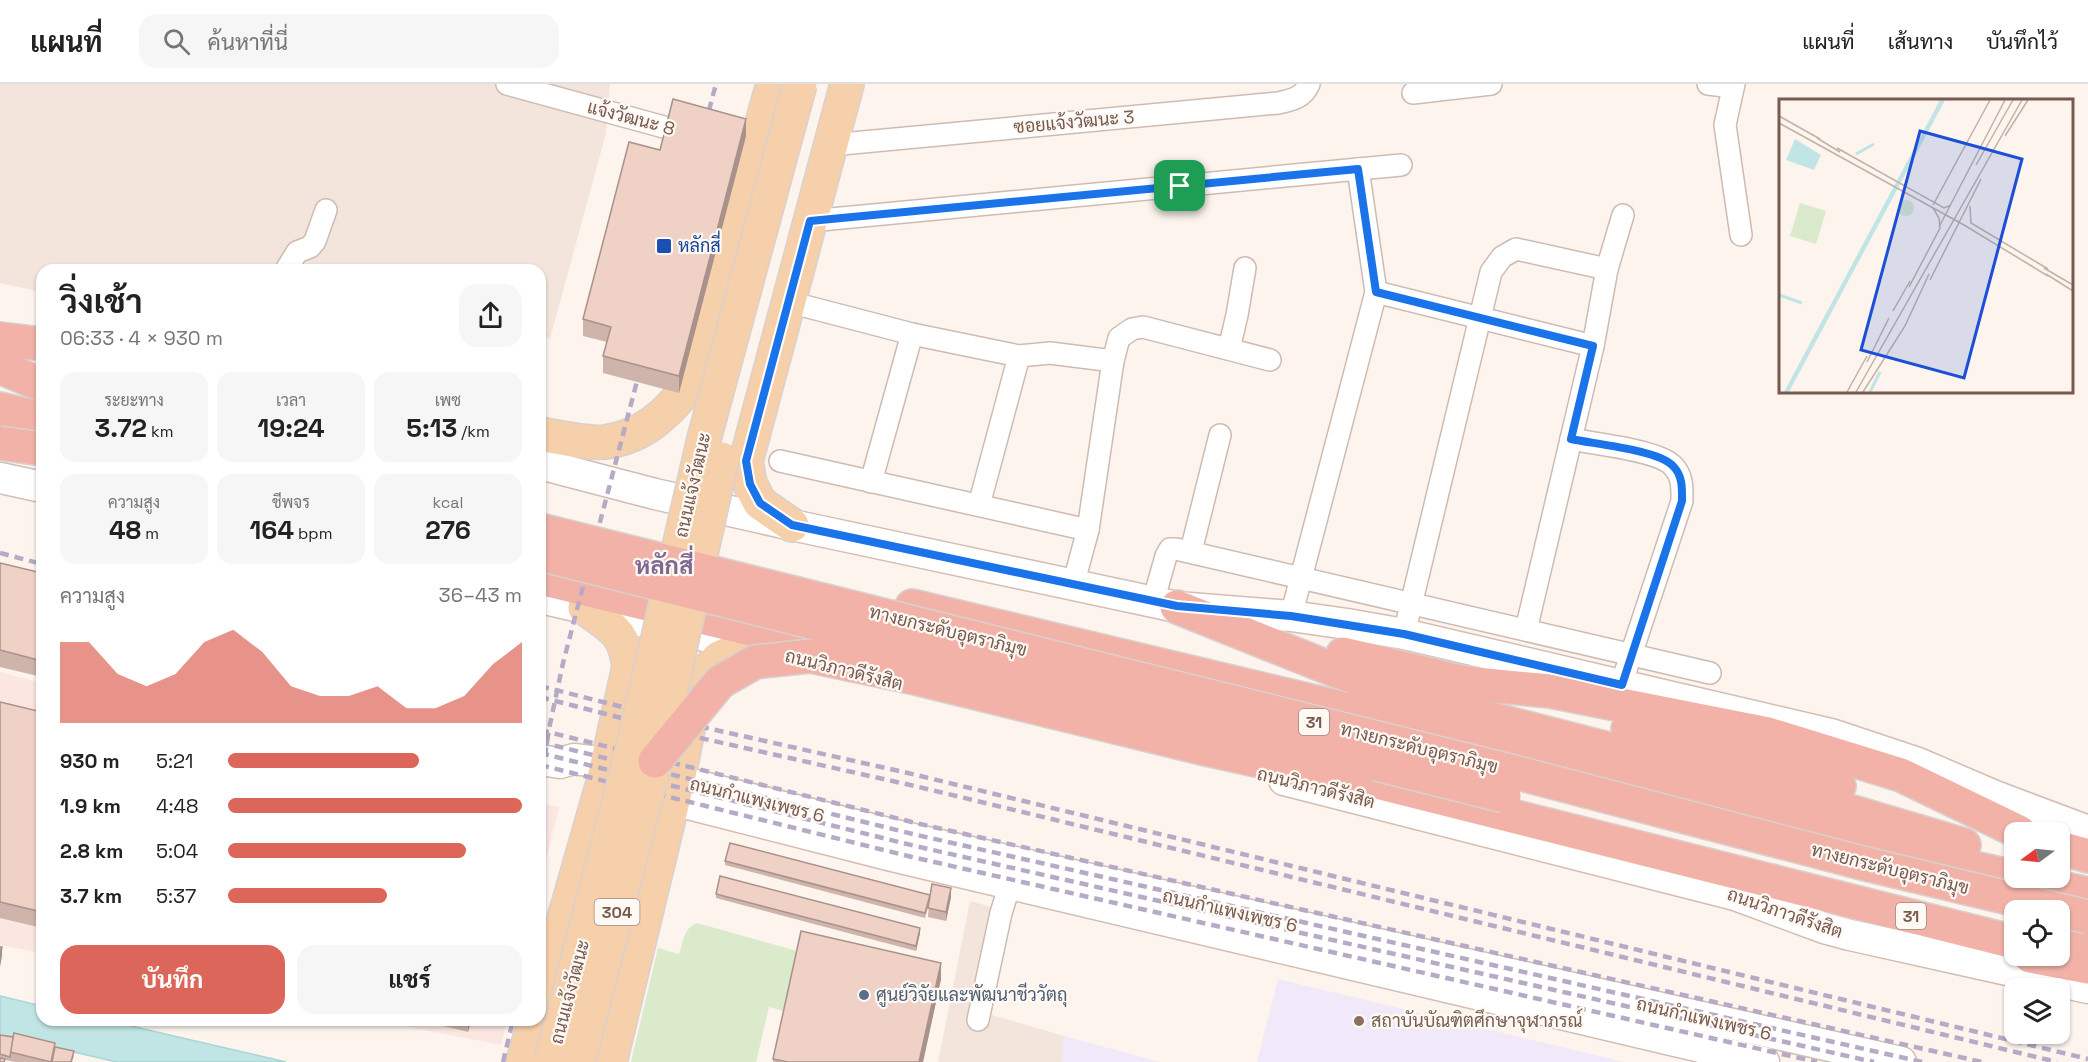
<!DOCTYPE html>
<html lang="th">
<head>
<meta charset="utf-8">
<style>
  body { margin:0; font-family:"Space Grotesk",Sarabun,sans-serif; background:#f6f6f6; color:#222; height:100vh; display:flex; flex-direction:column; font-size:22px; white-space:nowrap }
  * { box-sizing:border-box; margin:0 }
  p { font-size:20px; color:#767676 }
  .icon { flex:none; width:33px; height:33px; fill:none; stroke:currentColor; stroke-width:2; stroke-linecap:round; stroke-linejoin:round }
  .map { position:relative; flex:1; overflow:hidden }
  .panel { position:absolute; left:36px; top:180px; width:510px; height:762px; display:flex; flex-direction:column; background:#fff; border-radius:18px; box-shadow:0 2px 4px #0004 }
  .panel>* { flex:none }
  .needle { width:39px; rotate:255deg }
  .buttons { position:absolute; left:2004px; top:738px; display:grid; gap:12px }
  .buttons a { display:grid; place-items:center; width:66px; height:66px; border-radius:12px; background:#fff; box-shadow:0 2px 4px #0004; font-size:30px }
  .pin { position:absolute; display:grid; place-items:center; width:51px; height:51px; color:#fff; margin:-26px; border-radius:12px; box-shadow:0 3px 9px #0006 }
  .round { display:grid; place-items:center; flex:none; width:63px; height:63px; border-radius:18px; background:#f6f6f6 }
  .headline { display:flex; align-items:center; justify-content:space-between; height:102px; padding:0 24px }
  h1 { font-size:33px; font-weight:700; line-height:45px }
  .metrics { display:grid; grid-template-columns:repeat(3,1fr); gap:9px; height:102px; padding:6px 24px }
  .metrics div { display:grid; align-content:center; border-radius:15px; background:#f6f6f6; text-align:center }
  .metrics b { font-size:26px; font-weight:700 }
  .metrics small { font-size:16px; font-weight:400 }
  .metrics p { font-size:16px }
  .chart { height:168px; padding:12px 24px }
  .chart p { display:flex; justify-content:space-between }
  .chart svg { width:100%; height:108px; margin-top:6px; fill:#dd665a; opacity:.7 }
  .primary-button { display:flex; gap:12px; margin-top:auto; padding:12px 24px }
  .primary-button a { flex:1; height:69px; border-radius:18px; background:#dd665a; color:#fff; font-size:24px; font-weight:700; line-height:69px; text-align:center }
  .primary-button a+a { background:#f6f6f6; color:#222 }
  ul { padding:0 24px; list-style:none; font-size:20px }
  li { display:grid; grid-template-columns:96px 72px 1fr; align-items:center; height:45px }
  li i { height:15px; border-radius:8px; background:#dd665a }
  header { display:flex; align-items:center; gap:36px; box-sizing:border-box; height:84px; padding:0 30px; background:#fff; border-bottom:2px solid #e0e0e0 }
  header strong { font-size:28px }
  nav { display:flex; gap:33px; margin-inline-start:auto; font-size:21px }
  .search { width:420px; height:54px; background:#f6f6f6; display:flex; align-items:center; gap:15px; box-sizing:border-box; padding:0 21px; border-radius:18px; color:#767676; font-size:22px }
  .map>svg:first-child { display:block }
  .residential { fill:#f3e5db }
  .commercial { fill:#fbe6e1 }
  .education { fill:#f1e9f9 }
  .green { fill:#dbeacb }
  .water { fill:#c1e5e5; stroke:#a8d5d7; stroke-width:1.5 }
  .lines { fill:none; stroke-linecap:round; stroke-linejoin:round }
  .street-casing { stroke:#cebbb2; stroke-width:24 }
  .secondary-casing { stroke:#d4bdb2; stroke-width:33 }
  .primary-casing { stroke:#d9d1ce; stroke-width:36 }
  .highway-casing { stroke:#d9d1ce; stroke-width:36 }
  .street { stroke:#fff; stroke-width:21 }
  .secondary { stroke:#fff; stroke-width:30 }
  .primary { stroke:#f6d0aa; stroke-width:33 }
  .highway { stroke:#f2b2a8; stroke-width:33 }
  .rail { stroke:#b6aac7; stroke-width:4.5; stroke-dasharray:9 6; stroke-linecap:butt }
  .primary-bridge-casing { stroke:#d9d1ce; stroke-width:36; stroke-linecap:butt }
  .highway-bridge-casing { stroke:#d9d1ce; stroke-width:36; stroke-linecap:butt }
  .primary-bridge { stroke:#f6d0aa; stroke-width:33 }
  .highway-bridge { stroke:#f2b2a8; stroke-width:33 }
  .wall { fill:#ceb4aa }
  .shaded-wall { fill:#a8928b }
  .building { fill:#f0d1c6; stroke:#a8928b; stroke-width:1.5 }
  .route-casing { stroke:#fff; stroke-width:12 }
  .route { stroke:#1a73e8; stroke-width:8 }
  .transit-dot { fill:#1a4fb4; stroke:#fef9f3; stroke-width:2 }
  .service-dot { fill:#5c6f8a; stroke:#fef9f3; stroke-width:2 }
  .education-dot { fill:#8d6e63; stroke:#fef9f3; stroke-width:2 }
  .labels { text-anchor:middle; stroke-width:4.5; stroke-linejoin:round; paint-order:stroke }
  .shield { fill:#fef9f3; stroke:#a08981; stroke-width:1.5 }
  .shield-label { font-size:16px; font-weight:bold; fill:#775950 }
  .street-label { font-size:18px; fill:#775950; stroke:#fef9f3 }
  .transit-label { font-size:18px; fill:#164399; stroke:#fef9f3; text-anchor:start }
  .service-label { font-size:18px; fill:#4e5e75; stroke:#fef9f3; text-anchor:start }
  .education-label { font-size:18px; fill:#785e54; stroke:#fef9f3; text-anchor:start }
  .district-label { font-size:24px; font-weight:bold; fill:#7e6892; stroke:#fef9f3 }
  .inset-river { fill:none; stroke:#c1e5e5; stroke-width:3 }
  .inset-road { fill:none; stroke:#c3b1a9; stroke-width:1.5 }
  .view { fill:#1d4ed8; fill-opacity:0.15; stroke:#1d4ed8; stroke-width:3 }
  .inset-edge { fill:none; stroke:#775950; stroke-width:3 }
</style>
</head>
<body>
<header>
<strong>แผนที่</strong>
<div class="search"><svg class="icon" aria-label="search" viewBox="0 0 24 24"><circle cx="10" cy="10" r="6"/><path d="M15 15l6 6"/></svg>ค้นหาที่นี่</div>
<nav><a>แผนที่</a><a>เส้นทาง</a><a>บันทึกไว้</a></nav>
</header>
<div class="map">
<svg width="2088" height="978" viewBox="0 0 2088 978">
  <rect width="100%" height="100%" fill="#fcf4ed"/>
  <!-- residential -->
  <g class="residential">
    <path d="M0,0H610L606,49L550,255L540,251V186H42V208L0,199Z"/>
    <path d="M970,817L1008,828L985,929L1064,952L1062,978H938Z"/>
  </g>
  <!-- commercial -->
  <g class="commercial">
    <path d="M0,588L42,599V869L0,861Z"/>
    <path d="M540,719L559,723L540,801Z"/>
    <path d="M374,936H507L501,961Z"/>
  </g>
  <!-- education -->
  <g class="education">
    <path d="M1278,895L1624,978H1257Z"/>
    <path d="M1064,952L1160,978H1062Z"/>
  </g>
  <!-- green -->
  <path class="green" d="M697,839L801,868L787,928L769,923L756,978H631L658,864L679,870C683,859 684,843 697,839Z"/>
  <!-- water -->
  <path class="water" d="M0,912L42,922V936H105L286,978H117L0,951Z"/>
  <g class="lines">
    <defs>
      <g id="street">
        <path d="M507,0L693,51"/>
        <path d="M1708,0L1733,3"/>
        <path d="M1734,0L1725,41L1741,151"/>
        <path d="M1413,9L1491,0"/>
        <path d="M831,61L1278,19C1292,16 1303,14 1309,0"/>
        <path d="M810,137L1401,81"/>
        <path d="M286,186L297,168L310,163L315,157L326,126"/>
        <path d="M1376,208L1593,262"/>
        <path d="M789,218L912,250L1019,272"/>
        <path d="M1229,265L1237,231L1245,184"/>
        <path d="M1571,355C1594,360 1659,366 1673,382C1683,392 1682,405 1682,417L1621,601"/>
        <path d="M780,377L1088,446"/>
        <path d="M871,398L912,250"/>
        <path d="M979,421L1019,272L1050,269L1113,277"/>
        <path d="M1191,467L1220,351"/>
        <path d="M1073,501L1088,446L1113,277L1119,254L1132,245L1143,243L1270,276"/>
        <path d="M1153,518L1166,472L1170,465H1176L1710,589"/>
        <path d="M1291,532L1376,208L1358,85"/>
        <path d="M1526,546L1593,262L1607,185L1623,131"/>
        <path d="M1404,550L1491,188L1502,173L1516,165L1607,185"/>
        <path d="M978,936L1001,829L1010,800"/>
      </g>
      <g id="secondary">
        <path d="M540,380L655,410L792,441L1177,523L1291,532L1347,540L1404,550L1621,601L1831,650L1918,679L1995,712L2088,747"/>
        <path d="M0,394L42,403"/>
        <path d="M540,514L760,565"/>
        <path d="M540,676L560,679L574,675L607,679L896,751L1901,978"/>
        <path d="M1284,696L1735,811L1824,844L1850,851L2088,904"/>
        <path d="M649,710L892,772L1764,978"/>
      </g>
      <g id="primary">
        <path d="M540,350C555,353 592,360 605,358C643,353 667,330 689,302L773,0"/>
        <path d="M792,441L760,419L750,400L746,377L847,0"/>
        <path d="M540,919L603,699L629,583C625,547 611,544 585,524"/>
        <path d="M523,978L535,936"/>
        <path d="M610,978L678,696L689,640L692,615L706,588L719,574L747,562"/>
      </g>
      <g id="highway">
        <path d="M0,255L42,260"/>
        <path d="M0,283L42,301"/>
        <path d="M0,325L42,335"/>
        <path d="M540,494L841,567"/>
        <path d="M912,522L1513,665L1873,761L2014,793"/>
        <path d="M1177,523L1337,587L1433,620L1846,726L1964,761"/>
        <path d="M1343,570L1465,599L1550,607L1768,650L1901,691L2019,748"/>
        <path d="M1628,645L1740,671L1839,702"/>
        <path d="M1329,686L2014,858"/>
        <path d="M2060,764L2088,772"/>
        <path d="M2016,794L2088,810"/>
        <path d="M2060,849L2088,857"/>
        <path d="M2030,872L2088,883"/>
      </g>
    </defs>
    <!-- street casing -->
    <use href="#street" class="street-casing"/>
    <!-- secondary casing -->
    <use href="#secondary" class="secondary-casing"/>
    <!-- primary casing -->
    <use href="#primary" class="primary-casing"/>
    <!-- highway casing -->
    <use href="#highway" class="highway-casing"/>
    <!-- street -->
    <use href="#street" class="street"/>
    <!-- secondary -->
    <use href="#secondary" class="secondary"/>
    <!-- primary -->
    <use href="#primary" class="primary"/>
    <!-- highway -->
    <use href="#highway" class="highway"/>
    <!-- rail -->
    <g class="rail">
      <path d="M705,41L716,0"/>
      <path d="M0,469L42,480"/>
      <path d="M540,602L689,640L908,689L2088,975"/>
      <path d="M540,613L687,651L919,703L2057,978"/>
      <path d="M540,646L920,740L1982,978"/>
      <path d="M540,658L917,751L1922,978"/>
      <path d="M540,669L915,762L1874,978"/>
      <path d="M540,681L912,773L1817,978"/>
      <path d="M540,702L549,645L563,579L641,282"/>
      <path d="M503,978L513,936"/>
    </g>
    <defs>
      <g id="primary-bridge">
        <path d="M551,978L630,675L704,355L800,0"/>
        <path d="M578,978L655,677L722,375"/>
      </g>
      <g id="highway-bridge">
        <path d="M0,359L42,365"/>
        <path d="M540,446L1510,687L1866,780L2088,833"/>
        <path d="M540,470L1504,712"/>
        <path d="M655,677L720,598L755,578L810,572L915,594L1210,666L1306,687L1356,693"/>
      </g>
    </defs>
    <!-- primary-bridge casing -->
    <use href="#primary-bridge" class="primary-bridge-casing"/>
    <!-- highway-bridge casing -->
    <use href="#highway-bridge" class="highway-bridge-casing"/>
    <!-- primary-bridge -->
    <use href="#primary-bridge" class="primary-bridge"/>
    <!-- highway-bridge -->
    <use href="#highway-bridge" class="highway-bridge"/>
  </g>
  <!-- wall -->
  <g class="wall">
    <path d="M746,52L679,309L603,289V272L607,258L583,252V235L660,66Z"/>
    <path d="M0,479L42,489V593L0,583Z"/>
    <path d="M0,618L42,628V844L0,834Z"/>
    <path d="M725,777L930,811L951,813L946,837L928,833L929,820L925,834L725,781Z"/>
    <path d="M716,810L920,849L916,867L716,814Z"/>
    <path d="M941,895L923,978H773V975Z"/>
    <path d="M419,936H471L468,948Z"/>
    <path d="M0,951L55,963L74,972L72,978H15L5,976V978H0Z"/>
  </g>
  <!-- shaded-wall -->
  <g class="shaded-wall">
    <path d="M746,35V52L679,309V292Z"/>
    <path d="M951,804V813L946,837V828Z"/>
    <path d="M920,844V849L916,867V862Z"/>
    <path d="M2,863V872L0,883V875Z"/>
    <path d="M941,879V895L923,978H919Z"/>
    <path d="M468,936H471L468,948Z"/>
  </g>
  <!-- building -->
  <g class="building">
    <path d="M673,15L746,35L679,292L603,272L611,243L583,235L629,58L660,66Z"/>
    <path d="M0,479L42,489V577L0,566Z"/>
    <path d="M0,618L42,628V828L0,818Z"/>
    <path d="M730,759L930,811L925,829L725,777Z"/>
    <path d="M720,792L920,844L916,862L716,810Z"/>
    <path d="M932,800L951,804L946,828L928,824Z"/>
    <path d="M801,847L941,879L919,978H788L773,975Z"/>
    <path d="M0,863H2L0,875Z"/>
    <path d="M14,949L55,959L51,978L10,968Z"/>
    <path d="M0,951L13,953L10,973L0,970Z"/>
    <path d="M55,963L74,967L71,978H52Z"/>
    <path d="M0,974L5,975L4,978H0Z"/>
  </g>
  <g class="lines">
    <defs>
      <path id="route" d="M1358,85L1376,208L1593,262L1571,355C1594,360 1659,366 1673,382C1683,392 1682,405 1682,417L1622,601L1404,550L1291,532L1177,522L792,441L760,419L750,400L746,377L810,137Z"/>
    </defs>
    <!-- route casing -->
    <use href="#route" class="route-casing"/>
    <!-- route -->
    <use href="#route" class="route"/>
  </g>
  <!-- markers -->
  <rect class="transit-dot" x="656" y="154" width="16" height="16" rx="3"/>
  <circle class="service-dot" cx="864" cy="911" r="6"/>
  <circle class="education-dot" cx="1359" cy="937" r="6"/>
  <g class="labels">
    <!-- shield labels -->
    <g class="shield">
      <rect x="1299" y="625" width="30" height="26" rx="4.5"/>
      <rect x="594.5" y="815" width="45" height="26" rx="4.5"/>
      <rect x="1896" y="819" width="30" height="26" rx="4.5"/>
    </g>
    <g class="shield-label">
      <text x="1314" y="644">31</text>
      <text x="617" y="834">304</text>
      <text x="1911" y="838">31</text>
    </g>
    <!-- street labels -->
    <g class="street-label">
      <text transform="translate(631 34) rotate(15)" y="6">แจ้งวัฒนะ 8</text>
      <text transform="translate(1074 38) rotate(-5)" y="6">ซอยแจ้งวัฒนะ 3</text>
      <text transform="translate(693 401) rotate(-77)" y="6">ถนนแจ้งวัฒนะ</text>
      <text transform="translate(948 547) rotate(14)" y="6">ทางยกระดับอุตราภิมุข</text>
      <text transform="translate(844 586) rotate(14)" y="6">ถนนวิภาวดีรังสิต</text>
      <text transform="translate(1419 664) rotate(14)" y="6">ทางยกระดับอุตราภิมุข</text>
      <text transform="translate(1316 704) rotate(14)" y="6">ถนนวิภาวดีรังสิต</text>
      <text transform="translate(757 716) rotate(14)" y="6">ถนนกำแพงเพชร 6</text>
      <text transform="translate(1890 785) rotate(14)" y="6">ทางยกระดับอุตราภิมุข</text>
      <text transform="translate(1230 827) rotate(13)" y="6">ถนนกำแพงเพชร 6</text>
      <text transform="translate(1785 829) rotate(19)" y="6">ถนนวิภาวดีรังสิต</text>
      <text transform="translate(570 908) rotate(-75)" y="6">ถนนแจ้งวัฒนะ</text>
      <text transform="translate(1704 935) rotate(13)" y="6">ถนนกำแพงเพชร 6</text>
    </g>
    <!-- transit labels -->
    <g class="transit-label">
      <text x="678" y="168">หลักสี่</text>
    </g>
    <!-- service labels -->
    <g class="service-label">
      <text x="876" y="917">ศูนย์วิจัยและพัฒนาชีววัตถุ</text>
    </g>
    <!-- education labels -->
    <g class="education-label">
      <text x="1371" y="943">สถาบันบัณฑิตศึกษาจุฬาภรณ์</text>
    </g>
    <!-- district labels -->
    <g class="district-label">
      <text x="664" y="490">หลักสี่</text>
    </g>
  </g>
  <!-- overview -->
  <g transform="translate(1779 15)">
    <rect width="294" height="294" fill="#fcf4ed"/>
    <path d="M119 109a8 8 0 1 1 16 0a8 8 0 1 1-16 0ZM21,104L47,112L37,145L11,137Z" fill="#dbeacb"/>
    <path d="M161,1H166L10,293H5ZM16,40L42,56L35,71L7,61Z" fill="#c1e5e5"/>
    <path class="inset-river" d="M77,55L95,45M0,196L23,204M91,293L101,273"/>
    <path class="inset-road" d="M0,17L41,40M0,24L185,126L269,177M226,37L249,1M38,39L61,53M58,49L165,109L172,106M197,66L234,1M154,106L211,1M191,107L192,124L269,170M160,128L226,1M265,169L294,186M267,175L294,192M151,181L202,80M130,188L161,129L160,119L154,109M114,212L131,182M88,263L110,219M68,293L88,257M77,293L243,1M84,293L126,227L150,175"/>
    <path class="view" d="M141,32L243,60L185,279L82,251Z"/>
    <rect width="294" height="294" class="inset-edge"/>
  </g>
</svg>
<div class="buttons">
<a><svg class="needle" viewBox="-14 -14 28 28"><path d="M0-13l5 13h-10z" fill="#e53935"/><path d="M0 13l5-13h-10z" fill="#767676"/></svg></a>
<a><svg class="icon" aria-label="locate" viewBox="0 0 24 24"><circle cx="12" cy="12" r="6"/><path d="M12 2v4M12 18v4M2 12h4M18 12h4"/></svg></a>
<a><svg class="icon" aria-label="layers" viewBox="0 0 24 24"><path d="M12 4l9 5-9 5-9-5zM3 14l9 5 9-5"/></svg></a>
</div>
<div class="pin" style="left:1180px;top:102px;background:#1e9e55"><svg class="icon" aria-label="arrive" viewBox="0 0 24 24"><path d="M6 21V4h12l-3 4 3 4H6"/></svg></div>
<section class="panel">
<div class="headline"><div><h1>วิ่งเช้า</h1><p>06:33 · 4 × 930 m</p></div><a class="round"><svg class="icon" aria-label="share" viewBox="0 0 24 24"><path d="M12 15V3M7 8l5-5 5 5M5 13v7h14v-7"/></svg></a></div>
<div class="metrics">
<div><p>ระยะทาง</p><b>3.72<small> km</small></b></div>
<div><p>เวลา</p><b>19:24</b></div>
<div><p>เพซ</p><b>5:13<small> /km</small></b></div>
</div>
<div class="metrics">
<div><p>ความสูง</p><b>48<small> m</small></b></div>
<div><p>ชีพจร</p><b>164<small> bpm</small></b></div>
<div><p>kcal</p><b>276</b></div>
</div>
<div class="chart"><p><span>ความสูง</span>36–43 m</p>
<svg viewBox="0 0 160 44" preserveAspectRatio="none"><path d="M0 44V11L10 11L20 24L30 29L40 24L50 11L60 6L70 15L80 29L90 33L100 33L110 29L120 38L130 38L140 33L150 20L160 11V44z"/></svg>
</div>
<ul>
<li><b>930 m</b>5:21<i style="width:65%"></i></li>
<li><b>1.9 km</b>4:48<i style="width:100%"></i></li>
<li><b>2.8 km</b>5:04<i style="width:81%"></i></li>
<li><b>3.7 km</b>5:37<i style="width:54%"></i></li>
</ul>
<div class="primary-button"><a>บันทึก</a><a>แชร์</a></div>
</section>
</div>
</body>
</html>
